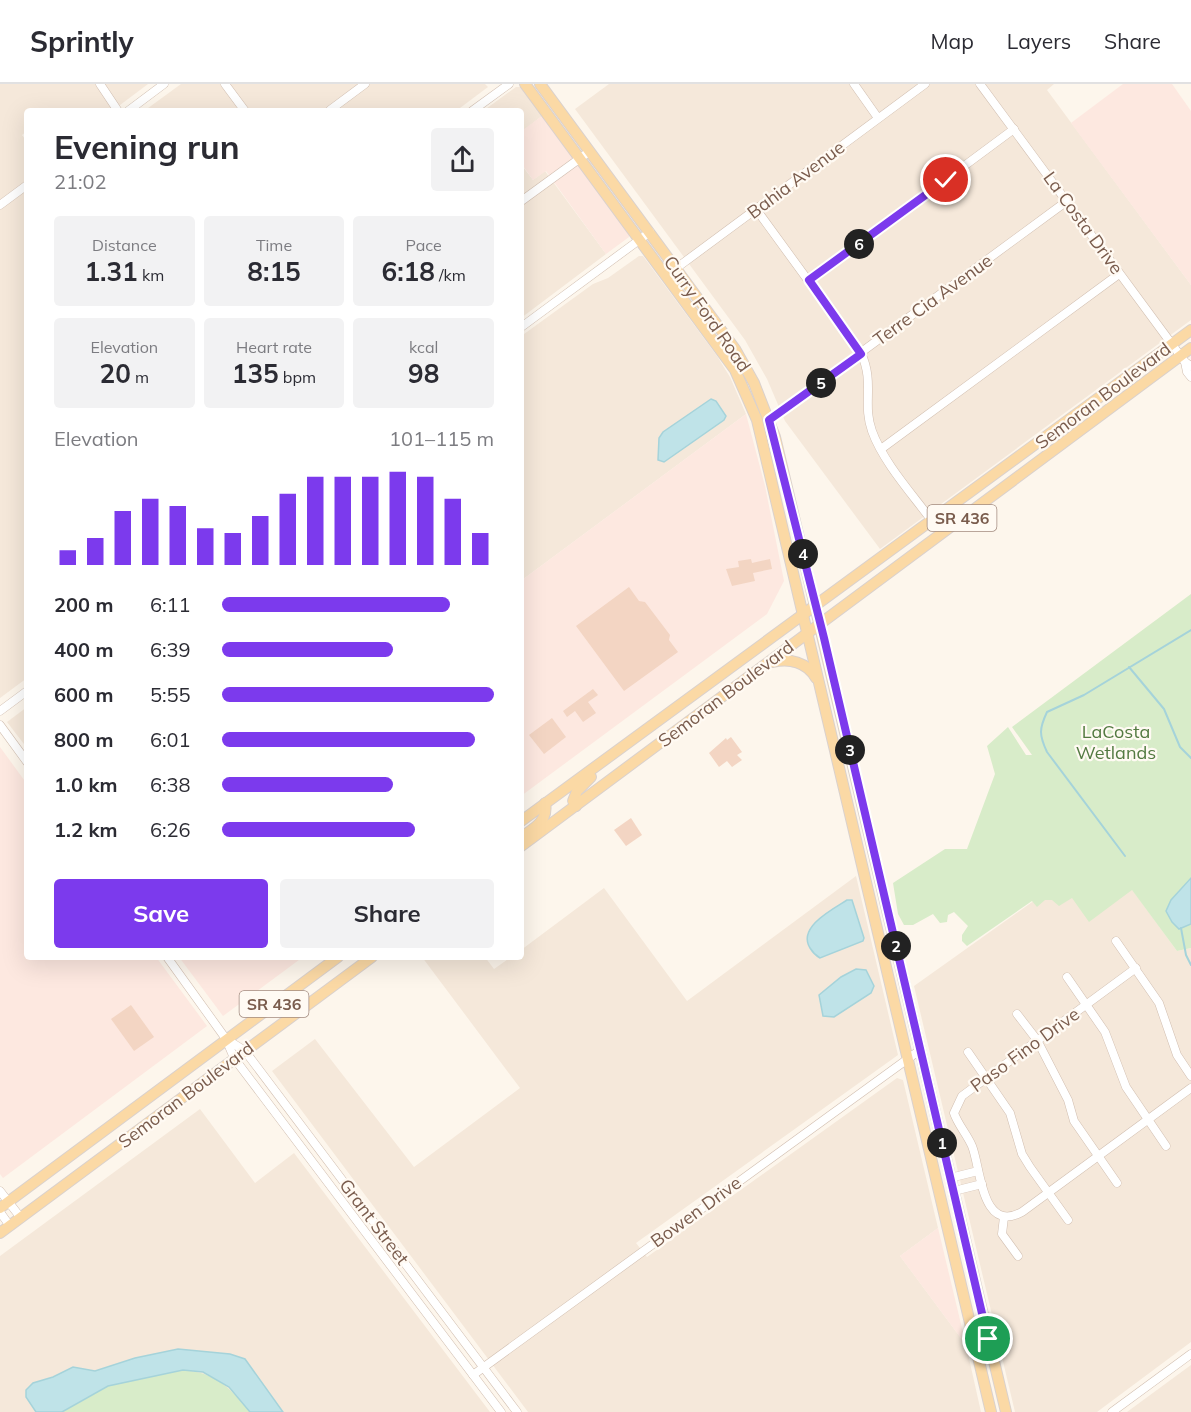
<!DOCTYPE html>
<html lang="en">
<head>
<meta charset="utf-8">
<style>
  body { margin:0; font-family:Mulish,sans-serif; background:#f2f2f3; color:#2b2b33; height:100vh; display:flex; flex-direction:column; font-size:22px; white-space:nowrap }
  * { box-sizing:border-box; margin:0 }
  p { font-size:20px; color:#7c7c81 }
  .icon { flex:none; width:33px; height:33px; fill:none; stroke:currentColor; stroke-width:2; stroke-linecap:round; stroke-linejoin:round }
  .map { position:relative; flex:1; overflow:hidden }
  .details { position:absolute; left:24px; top:24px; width:500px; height:852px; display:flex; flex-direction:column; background:#fff; border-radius:6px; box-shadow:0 6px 24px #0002 }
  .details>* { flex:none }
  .pin { position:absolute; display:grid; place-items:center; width:51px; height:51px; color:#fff; margin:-26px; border:3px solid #fff; border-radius:50%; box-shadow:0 2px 6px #0007 }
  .km { position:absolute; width:30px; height:30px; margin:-15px; border-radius:50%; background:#222; color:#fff; font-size:16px; line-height:30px; text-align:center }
  .round { display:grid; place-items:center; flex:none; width:63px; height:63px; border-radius:6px; background:#f2f2f3 }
  .overview { display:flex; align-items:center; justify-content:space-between; height:102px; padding:0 30px }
  h1 { font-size:33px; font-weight:700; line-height:45px }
  .metrics { display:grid; grid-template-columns:repeat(3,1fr); gap:9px; height:102px; padding:6px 30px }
  .metrics div { display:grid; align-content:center; border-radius:6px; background:#f2f2f3; text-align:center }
  .metrics b { font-size:26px; font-weight:700 }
  .metrics small { font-size:16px; font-weight:400 }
  .metrics p { font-size:16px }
  .chart { height:168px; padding:12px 30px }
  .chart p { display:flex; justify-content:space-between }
  .chart svg { width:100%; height:108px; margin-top:6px; stroke:#7c3aed; stroke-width:6 }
  .primary-button { display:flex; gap:12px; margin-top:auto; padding:12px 30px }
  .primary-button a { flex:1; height:69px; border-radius:6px; background:#7c3aed; color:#fff; font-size:24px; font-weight:700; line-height:69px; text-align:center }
  .primary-button a+a { background:#f2f2f3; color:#2b2b33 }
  ul { padding:0 30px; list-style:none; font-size:20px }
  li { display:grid; grid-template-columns:96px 72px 1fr; align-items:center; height:45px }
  li i { height:15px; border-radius:8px; background:#7c3aed }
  header { display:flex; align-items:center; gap:36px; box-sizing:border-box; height:84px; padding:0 30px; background:#fff; border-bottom:2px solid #e1e1e2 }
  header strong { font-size:28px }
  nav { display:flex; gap:33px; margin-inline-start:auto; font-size:21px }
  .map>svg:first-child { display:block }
  .residential { fill:#f5e8da }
  .commercial { fill:#fde8e0 }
  .green { fill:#d8ecc9 }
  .water { fill:#bfe3e8; stroke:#a5d3da; stroke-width:1.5 }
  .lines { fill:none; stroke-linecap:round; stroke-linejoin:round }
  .stream { stroke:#a5d3da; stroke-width:2 }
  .building { fill:#f3d5c3 }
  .minor-casing { stroke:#d1beb0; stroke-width:9 }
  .major-casing { stroke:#dad1cd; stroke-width:12 }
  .minor { stroke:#fff; stroke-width:8 }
  .major { stroke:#fbd9a5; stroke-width:10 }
  .route-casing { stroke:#fff; stroke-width:12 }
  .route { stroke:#7c3aed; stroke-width:8 }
  .labels { text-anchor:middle; stroke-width:4.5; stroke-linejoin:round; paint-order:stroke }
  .shield { fill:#fffaf3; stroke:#a28b7f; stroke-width:1.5 }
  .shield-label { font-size:16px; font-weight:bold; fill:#7a5c4d }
  .street-label { font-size:18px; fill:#7a5c4d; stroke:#fffaf3 }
  .park-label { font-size:18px; fill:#537a41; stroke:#fffaf3 }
</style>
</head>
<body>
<header>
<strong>Sprintly</strong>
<nav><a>Map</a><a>Layers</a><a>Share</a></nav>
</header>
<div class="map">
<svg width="1191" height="1328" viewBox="0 0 1191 1328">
  <rect width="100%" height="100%" fill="#fdf6ec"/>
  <!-- residential -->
  <g class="residential">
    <path d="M0,0H148L112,27H27V47L22,51L27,58V594L0,614Z"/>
    <path d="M181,0H485L488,3L456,27H144Z"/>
    <path d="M609,0H1054L1047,6L1191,201V236L880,465L785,337L767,295L745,256L575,25Z"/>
    <path d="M516,3H521L542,32L521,48L520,27H483Z"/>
    <path d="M520,79L533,96L545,87L606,170L521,234Z"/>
    <path d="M639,172H643L717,272L730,293L746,330L522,496L520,253L593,200L608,194Z"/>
    <path d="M27,623V664L7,638Z"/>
    <path d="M1104,767L1177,867L1191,864V1258L1097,1328H1015L914,902Z"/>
    <path d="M856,792L898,971L636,1159L647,1173L897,994L903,996L938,1144L900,1172L966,1261L981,1328H528L272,987L315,955L414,1083L520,1004L422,873H485L494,885L511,873H520L521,866L604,804L687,917Z"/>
    <path d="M200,1025L255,1099L294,1069L490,1328H0V1172Z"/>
    <path d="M1191,1281V1328H1127Z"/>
  </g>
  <!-- commercial -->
  <g class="commercial">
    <path d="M1123,0H1172L1191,27V201L1071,39Z"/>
    <path d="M542,32L629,150V153L606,170L546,87L533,96L521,79L520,48Z"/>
    <path d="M746,330L765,402L784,497L767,530L521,712L520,494L522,496Z"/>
    <path d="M0,663L27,700V873H156L207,942L3,1094L0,1090Z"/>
    <path d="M179,873H303L223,932Z"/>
    <path d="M938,1144L966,1261L900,1172Z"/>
  </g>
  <!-- green -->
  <g class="green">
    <path d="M1191,510V864L1177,867L1132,806L1089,838L1072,814L1059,822L1052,816H1045L1037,823L1032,817L967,862L962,857V851L968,842L954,828L948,831L947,838L940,839L933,830L913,841H904L898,830L893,799L945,765H967L995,690L987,662L1008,643L1026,671H1032L1012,643Z"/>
    <path d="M183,1286C216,1289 229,1303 250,1328H62L108,1302Z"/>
  </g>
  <!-- water -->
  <g class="water">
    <path d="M711,315L716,317L726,332L724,336L664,378L658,376L659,354L663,348Z"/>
    <path d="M1191,794V840L1179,845L1172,838L1166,827L1171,816Z"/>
    <path d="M847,816H852L864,854L863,857L820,874C815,871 813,869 810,864C797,843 833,825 847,816Z"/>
    <path d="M856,885L866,886L874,902L871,909L834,933L823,932L819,911L841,893Z"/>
    <path d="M178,1265L230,1270L245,1275L283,1328H250L229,1303L203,1288L183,1286L108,1302L62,1328H36L26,1313V1306L33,1299L53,1293L73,1283L95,1287L135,1274Z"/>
  </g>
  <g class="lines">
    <!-- stream -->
    <g class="stream">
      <path d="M1129,583L1164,625L1180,663L1191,674"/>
      <path d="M1125,772L1047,668C1039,651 1039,645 1047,628L1084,611L1191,546"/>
      <path d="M1181,844L1186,871L1191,881"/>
    </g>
  </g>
  <!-- building -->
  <g class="building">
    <path d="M751,475L752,479L770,475L772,485L753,489L755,497L732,502L726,485L739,483L738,477Z"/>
    <path d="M629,503L639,517L645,518L670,551L669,556L678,568L624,607L576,542Z"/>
    <path d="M593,605L598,611L588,618L596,629L583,638L575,627L567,633L563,627Z"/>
    <path d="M552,634L566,653L544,670L529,651Z"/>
    <path d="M731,653L742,668L737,671L742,676L732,683L727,677L719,683L709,669L726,654L727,656Z"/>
    <path d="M631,734L642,751L626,762L614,746Z"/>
    <path d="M131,921L154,953L134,967L111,935Z"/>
  </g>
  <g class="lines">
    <defs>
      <g id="minor">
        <path d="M100,0L118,27"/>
        <path d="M225,0L245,27"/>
        <path d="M854,0L878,34"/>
        <path d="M980,0L1185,278L1191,282"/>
        <path d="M330,26L365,0"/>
        <path d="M128,27L164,0"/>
        <path d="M472,27L509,0"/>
        <path d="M520,118L590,67"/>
        <path d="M0,121L27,101"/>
        <path d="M756,125L861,269C875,299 862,320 872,347C883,378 913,411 932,437"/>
        <path d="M667,191L925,0"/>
        <path d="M809,197L1014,45"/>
        <path d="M520,244L650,148"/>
        <path d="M1185,278L1187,288L1191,293"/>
        <path d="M769,336L1067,117"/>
        <path d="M881,365L1119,190"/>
        <path d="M0,627L27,607"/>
        <path d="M0,641L27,678"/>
        <path d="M1116,857L1159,919L1177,971L1191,992"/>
        <path d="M167,873L226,955L234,974L501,1328"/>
        <path d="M1136,884L962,1012L954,1029C958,1041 967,1050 972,1062C981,1084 981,1150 1022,1128L1191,1004"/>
        <path d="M1067,893L1105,948L1126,1003L1166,1062"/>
        <path d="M1017,930L1037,956L1068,1016L1074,1037L1117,1099"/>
        <path d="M226,955L245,967L517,1328"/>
        <path d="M968,968L1010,1029L1022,1070L1030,1083L1068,1136"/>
        <path d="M950,1094L978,1087"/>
        <path d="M0,1107L21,1134"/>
        <path d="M954,1107L982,1100"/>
        <path d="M0,1128L10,1142"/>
        <path d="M1004,1133L1002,1150L1018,1172"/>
        <path d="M473,1291L920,966"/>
        <path d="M1112,1328L1191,1270"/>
      </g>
      <g id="major">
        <path d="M525,0L735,286L757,336L991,1328"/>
        <path d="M540,0L735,265L754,299L775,353L1006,1328"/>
        <path d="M773,578C789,574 807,578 816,594"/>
        <path d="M576,722L573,717L577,707L591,693"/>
        <path d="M520,738L1191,246"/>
        <path d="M520,754C533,745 549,737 545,719"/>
        <path d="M520,763L1191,264"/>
        <path d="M0,1124L338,873"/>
        <path d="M0,1149L372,873"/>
      </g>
    </defs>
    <!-- minor casing -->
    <use href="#minor" class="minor-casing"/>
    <!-- major casing -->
    <use href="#major" class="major-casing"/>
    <!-- minor -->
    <use href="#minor" class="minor"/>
    <!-- major -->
    <use href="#major" class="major"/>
  </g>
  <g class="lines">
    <defs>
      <path id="route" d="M946,96L809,196L861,270L769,336L824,554L988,1255"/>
    </defs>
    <!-- route casing -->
    <use href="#route" class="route-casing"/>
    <!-- route -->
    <use href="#route" class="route"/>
  </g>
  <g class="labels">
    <!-- shield labels -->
    <g class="shield">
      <rect x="927.5" y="421" width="69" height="26" rx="4.5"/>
      <rect x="239.5" y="907" width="69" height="26" rx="4.5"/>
    </g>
    <g class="shield-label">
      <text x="962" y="440">SR 436</text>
      <text x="274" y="926">SR 436</text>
    </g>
    <!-- street labels -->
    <g class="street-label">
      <text transform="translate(796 96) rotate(-37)" y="6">Bahia Avenue</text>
      <text transform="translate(1083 139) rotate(54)" y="6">La Costa Drive</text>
      <text transform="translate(933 216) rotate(-36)" y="6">Terre Cia Avenue</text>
      <text transform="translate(707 230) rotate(55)" y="6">Curry Ford Road</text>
      <text transform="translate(1103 312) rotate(-37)" y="6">Semoran Boulevard</text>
      <text transform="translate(726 610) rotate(-37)" y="6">Semoran Boulevard</text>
      <text transform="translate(1025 966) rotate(-36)" y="6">Paso Fino Drive</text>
      <text transform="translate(186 1011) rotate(-37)" y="6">Semoran Boulevard</text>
      <text transform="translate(696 1128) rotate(-36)" y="6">Bowen Drive</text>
      <text transform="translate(374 1138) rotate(53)" y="6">Grant Street</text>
    </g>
    <!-- park labels -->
    <g class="park-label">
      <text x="1116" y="654">LaCosta<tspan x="1116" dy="21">Wetlands</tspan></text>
    </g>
  </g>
</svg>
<div class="pin" style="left:988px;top:1255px;background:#1e9e55"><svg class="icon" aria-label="arrive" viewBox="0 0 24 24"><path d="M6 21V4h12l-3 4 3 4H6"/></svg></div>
<div class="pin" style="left:946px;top:96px;background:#d93025"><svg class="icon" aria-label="check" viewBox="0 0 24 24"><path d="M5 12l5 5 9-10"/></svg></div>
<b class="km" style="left:942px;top:1059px">1</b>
<b class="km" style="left:896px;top:862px">2</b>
<b class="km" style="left:850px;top:666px">3</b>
<b class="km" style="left:803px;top:470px">4</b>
<b class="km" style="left:821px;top:299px">5</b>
<b class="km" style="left:859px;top:160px">6</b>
<section class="details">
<div class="overview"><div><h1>Evening run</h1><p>21:02</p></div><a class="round"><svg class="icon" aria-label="share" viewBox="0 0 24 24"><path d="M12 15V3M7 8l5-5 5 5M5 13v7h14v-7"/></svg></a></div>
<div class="metrics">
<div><p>Distance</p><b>1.31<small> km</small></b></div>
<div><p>Time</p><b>8:15</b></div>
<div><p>Pace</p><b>6:18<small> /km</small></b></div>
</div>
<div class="metrics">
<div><p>Elevation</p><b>20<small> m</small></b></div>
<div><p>Heart rate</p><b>135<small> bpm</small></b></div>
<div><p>kcal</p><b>98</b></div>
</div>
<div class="chart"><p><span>Elevation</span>101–115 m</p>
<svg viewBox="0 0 160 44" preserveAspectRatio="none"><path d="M5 44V38M15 44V33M25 44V22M35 44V17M45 44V20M55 44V29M65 44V31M75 44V24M85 44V15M95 44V8M105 44V8M115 44V8M125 44V6M135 44V8M145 44V17M155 44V31"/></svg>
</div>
<ul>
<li><b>200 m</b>6:11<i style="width:84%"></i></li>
<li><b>400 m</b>6:39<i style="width:63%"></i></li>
<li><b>600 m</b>5:55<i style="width:100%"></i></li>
<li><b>800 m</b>6:01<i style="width:93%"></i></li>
<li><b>1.0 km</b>6:38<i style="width:63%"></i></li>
<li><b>1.2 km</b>6:26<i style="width:71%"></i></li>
</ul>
<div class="primary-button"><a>Save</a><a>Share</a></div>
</section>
</div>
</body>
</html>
